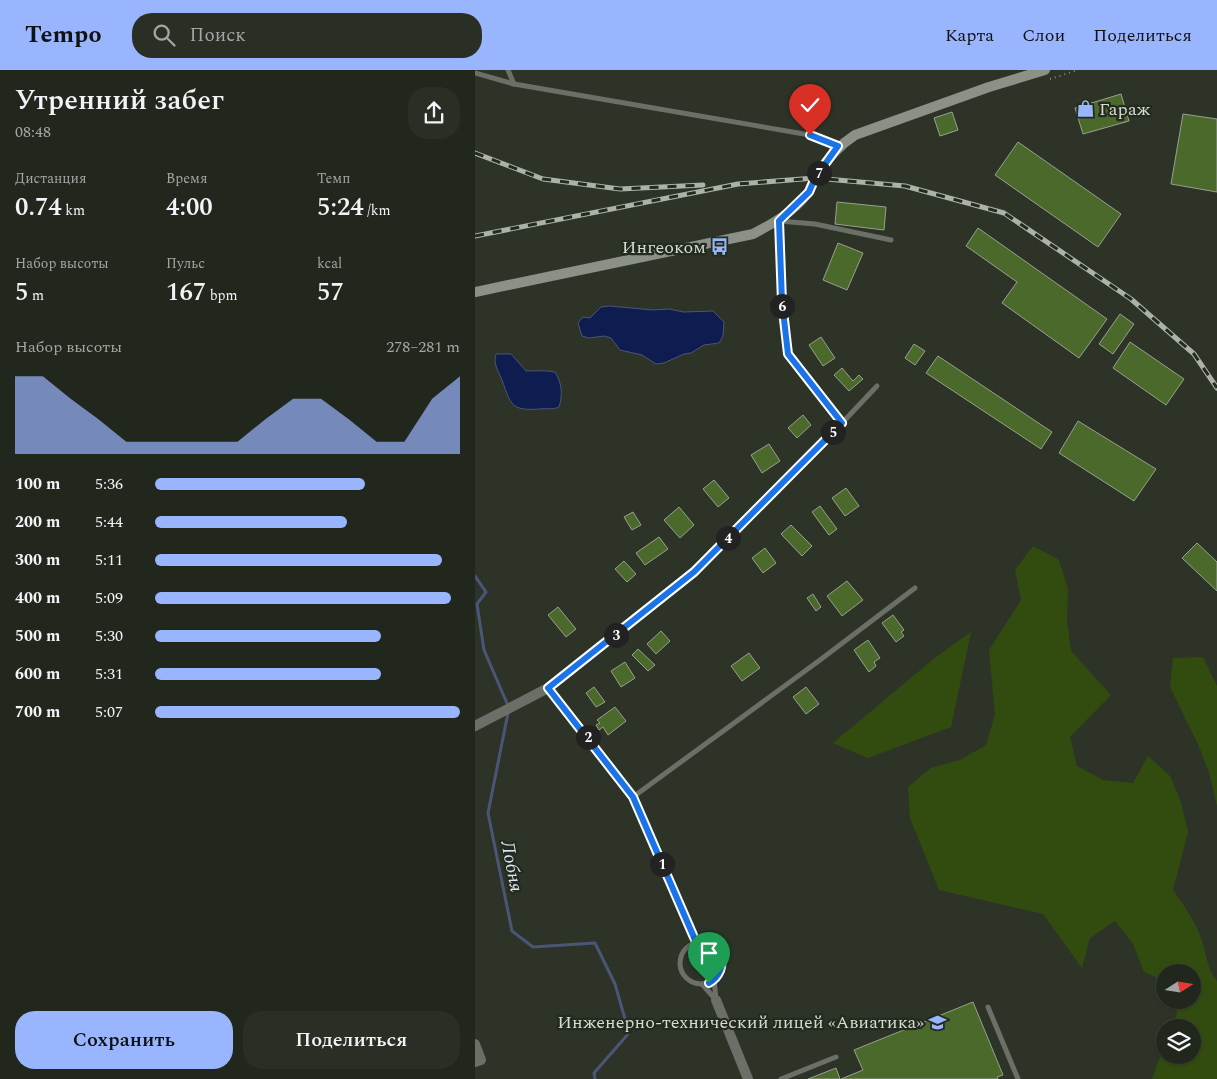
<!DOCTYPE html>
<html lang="ru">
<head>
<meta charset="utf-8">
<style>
  body { margin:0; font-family:Spectral,serif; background:#2a2f26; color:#f1f3f6; height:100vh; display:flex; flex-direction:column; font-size:19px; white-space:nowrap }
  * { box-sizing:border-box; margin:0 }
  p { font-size:16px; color:#a2a5a4 }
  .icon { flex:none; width:28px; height:28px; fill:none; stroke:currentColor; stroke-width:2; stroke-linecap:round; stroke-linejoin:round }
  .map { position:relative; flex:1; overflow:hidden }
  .panel { display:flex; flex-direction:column; background:#22271d; width:475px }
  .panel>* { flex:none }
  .needle { width:32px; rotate:78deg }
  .controls { position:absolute; left:681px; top:894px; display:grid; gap:10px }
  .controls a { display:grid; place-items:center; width:45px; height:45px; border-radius:50%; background:#22271d; box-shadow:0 1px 4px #0004,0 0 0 1px #3f443b; font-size:25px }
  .pin { position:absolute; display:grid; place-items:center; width:42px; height:42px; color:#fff; margin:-51px -21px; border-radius:50% 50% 50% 0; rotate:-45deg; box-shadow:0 0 5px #0007 }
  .pin .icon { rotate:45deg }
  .km { position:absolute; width:25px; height:25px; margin:-12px; border-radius:50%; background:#222; color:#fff; font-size:14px; line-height:25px; text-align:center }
  .round { display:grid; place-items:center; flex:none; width:52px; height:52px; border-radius:20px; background:#2a2f26 }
  .headline { display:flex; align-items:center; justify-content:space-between; height:85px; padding:0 15px }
  h1 { font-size:28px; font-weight:600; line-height:38px }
  .metrics { display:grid; grid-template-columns:repeat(3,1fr); gap:8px; height:85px; padding:5px 15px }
  .metrics div { display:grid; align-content:center }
  .metrics b { font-size:25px; font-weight:600 }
  .metrics small { font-size:14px; font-weight:400 }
  .metrics p { font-size:14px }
  .chart { height:140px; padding:10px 15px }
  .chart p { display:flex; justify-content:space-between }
  .chart svg { width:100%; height:90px; margin-top:5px; fill:#99b5fd; opacity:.7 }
  .primary-button { display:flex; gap:10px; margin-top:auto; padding:10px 15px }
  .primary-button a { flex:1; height:58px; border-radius:20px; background:#99b5fd; color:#111; font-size:20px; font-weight:600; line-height:58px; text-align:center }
  .primary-button a+a { background:#2a2f26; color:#f1f3f6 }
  ul { padding:0 15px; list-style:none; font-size:16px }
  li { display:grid; grid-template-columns:80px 60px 1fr; align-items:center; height:38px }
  li i { height:12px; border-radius:6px; background:#99b5fd }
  header { display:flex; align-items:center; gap:30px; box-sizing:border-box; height:70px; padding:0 25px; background:#99b5fd; color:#111 }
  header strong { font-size:24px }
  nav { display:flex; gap:28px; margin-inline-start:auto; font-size:18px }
  .search { width:350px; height:45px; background:#2a2f26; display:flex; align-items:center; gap:12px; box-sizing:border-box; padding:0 18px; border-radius:20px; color:#a2a5a4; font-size:19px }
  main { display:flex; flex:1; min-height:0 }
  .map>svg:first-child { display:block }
  .green { fill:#324c10 }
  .water { fill:#0f1c4f; stroke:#4b5577 }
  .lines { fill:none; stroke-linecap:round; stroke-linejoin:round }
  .stream { stroke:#4b5577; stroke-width:3 }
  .building { fill:#4c692c; stroke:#98a091 }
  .path { stroke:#848a80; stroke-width:2; stroke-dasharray:1 4; stroke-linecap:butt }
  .service { stroke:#6b6f68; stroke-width:5 }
  .minor { stroke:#6b6f68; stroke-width:10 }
  .secondary { stroke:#8b9187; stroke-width:10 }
  .rail-casing { stroke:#acb2a8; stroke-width:5 }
  .rail { stroke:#232a1e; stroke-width:3; stroke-dasharray:9; stroke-linecap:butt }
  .route-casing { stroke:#fff; stroke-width:10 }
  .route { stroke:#1a73e8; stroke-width:6 }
  .labels { text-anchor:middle; stroke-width:4.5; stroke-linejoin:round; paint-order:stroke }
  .poi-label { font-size:18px; fill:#d6dbd3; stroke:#232a1e; text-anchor:end }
  .water-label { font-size:19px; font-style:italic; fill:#dce3f4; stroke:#232a1e }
</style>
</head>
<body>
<header>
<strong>Tempo</strong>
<div class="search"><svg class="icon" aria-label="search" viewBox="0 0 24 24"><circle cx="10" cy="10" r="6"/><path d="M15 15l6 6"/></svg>Поиск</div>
<nav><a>Карта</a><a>Слои</a><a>Поделиться</a></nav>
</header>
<main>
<section class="panel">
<div class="headline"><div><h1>Утренний забег</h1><p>08:48</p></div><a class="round"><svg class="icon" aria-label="share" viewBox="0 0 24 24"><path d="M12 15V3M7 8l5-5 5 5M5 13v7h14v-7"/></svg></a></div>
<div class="metrics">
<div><p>Дистанция</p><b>0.74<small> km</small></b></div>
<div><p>Время</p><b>4:00</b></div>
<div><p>Темп</p><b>5:24<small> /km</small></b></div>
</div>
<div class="metrics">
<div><p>Набор высоты</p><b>5<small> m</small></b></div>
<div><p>Пульс</p><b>167<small> bpm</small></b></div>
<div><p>kcal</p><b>57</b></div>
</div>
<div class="chart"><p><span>Набор высоты</span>278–281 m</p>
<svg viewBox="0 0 160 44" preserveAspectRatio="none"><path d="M0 44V6L10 6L20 17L30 27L40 38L50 38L60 38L70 38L80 38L90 27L100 17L110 17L120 27L130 38L140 38L150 17L160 6V44z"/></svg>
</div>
<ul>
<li><b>100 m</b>5:36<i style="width:69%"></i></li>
<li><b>200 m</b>5:44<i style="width:63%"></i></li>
<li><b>300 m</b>5:11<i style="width:94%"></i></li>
<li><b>400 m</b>5:09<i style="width:97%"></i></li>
<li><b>500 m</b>5:30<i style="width:74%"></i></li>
<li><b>600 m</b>5:31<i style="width:74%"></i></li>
<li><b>700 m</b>5:07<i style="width:100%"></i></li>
</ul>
<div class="primary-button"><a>Сохранить</a><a>Поделиться</a></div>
</section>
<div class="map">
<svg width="742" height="1009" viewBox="0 0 742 1009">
  <rect width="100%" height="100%" fill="#2d3427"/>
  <!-- green -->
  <g class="green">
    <path d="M558,476L584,490L593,519L592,551L596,581L636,625L595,667L602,696L628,710L658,713L673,686L695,706L706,732L713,762L698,820C710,837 721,852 727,871C732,887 732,898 742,911V1009H677L690,973V985H718V958L697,957L702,944L700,930H718V902H690V911L669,902L658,874L640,851L615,868L607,898L568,844L464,820L435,748L433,717L456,698L485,690L511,675L520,645L514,580L546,530L540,500Z"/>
    <path d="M496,562L476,657L393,688L358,673L461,587Z"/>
    <path d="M728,587L742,616V736L734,702L723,674L695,617L698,588Z"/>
  </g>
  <!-- water -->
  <g class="water">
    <path d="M134,236L178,240L194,239L208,242L238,241L249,252L248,266L244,273L229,275L216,283L209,284L189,293L181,294L167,285L145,280L136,268L129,266L114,268L107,266L103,253L108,247L115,248L126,237Z"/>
    <path d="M21,284H36L51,301C60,301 71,300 80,302C87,313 88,325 84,337C77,340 72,338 65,339C36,341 36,335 27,310C23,300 18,294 21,284Z"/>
  </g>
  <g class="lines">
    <!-- stream -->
    <path class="stream" d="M0,506L11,522L2,534L9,580L34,638L13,743L37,861L58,877L120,873L140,914L154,963L119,1003L120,1009"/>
  </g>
  <!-- building -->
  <g class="building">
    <path d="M646,24L654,51L608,64L600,38Z"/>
    <path d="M477,42L483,60L465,66L459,48Z"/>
    <path d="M708,44L742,49V122L696,114Z"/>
    <path d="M543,72L646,144L623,177L520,105Z"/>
    <path d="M362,132L411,137L409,160L360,154Z"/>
    <path d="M503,158L632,249L604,288L527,233L542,212L491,176Z"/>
    <path d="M363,173L388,183L372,220L348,210Z"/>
    <path d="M645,244L659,254L638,284L624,274Z"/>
    <path d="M346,267L360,288L348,296L334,275Z"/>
    <path d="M655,272L709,309L691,335L638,298Z"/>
    <path d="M439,274L450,281L440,295L430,288Z"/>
    <path d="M463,286L577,362L566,379L451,303Z"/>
    <path d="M367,298L378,311L384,305L388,309L374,321L359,305Z"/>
    <path d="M328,345L336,355L322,368L313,358Z"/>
    <path d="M603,351L681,399L659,431L584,383Z"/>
    <path d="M294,374L305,391L287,403L276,385Z"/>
    <path d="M239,410L254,428L243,437L228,419Z"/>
    <path d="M371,418L384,436L370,446L357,428Z"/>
    <path d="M345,436L362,459L354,465L337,442Z"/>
    <path d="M204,437L219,455L205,468L189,450Z"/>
    <path d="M158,442L166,455L157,460L149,447Z"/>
    <path d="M316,455L337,476L327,486L306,464Z"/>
    <path d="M184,467L193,479L170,495L161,483Z"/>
    <path d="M722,473L742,492V521L707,488Z"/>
    <path d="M290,478L301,493L288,503L277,488Z"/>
    <path d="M149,491L161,504L152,512L140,499Z"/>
    <path d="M372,511L388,530L367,546L352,526Z"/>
    <path d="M338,524L346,537L341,541L332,528Z"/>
    <path d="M83,537L101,559L91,567L73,545Z"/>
    <path d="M418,545L429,560L426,562L429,566L421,572L407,553Z"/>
    <path d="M186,561L195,571L181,584L172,574Z"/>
    <path d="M393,570L405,588L399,592L401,596L394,602L379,580Z"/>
    <path d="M163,579L180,595L173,601L157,585Z"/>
    <path d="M274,583L285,598L267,611L256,596Z"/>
    <path d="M150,592L160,608L146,617L136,601Z"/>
    <path d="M119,617L130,632L121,637L111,623Z"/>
    <path d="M331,617L344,634L331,644L318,627Z"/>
    <path d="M140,637L151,651L133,665L128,657L124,660L121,655L125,653L122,650Z"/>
    <path d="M498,932L528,1005L522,1007L523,1009H366L388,1000L379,980Z"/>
    <path d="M361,998L365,1009H333Z"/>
  </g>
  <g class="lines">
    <!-- path -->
    <g class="path">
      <path d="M575,9L603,0"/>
      <path d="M304,160L307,232L313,284L361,346"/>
      <path d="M161,735L221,872"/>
    </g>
    <!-- service -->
    <g class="service">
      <path d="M33,0L39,14"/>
      <path d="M0,3L39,14L335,65L363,76"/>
      <path d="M304,151L340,154L416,170"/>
      <path d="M367,353L402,316"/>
      <path d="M73,618L158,727L345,590L440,518"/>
      <circle cx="226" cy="893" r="21"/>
      <path d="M239,909L241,930"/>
      <path d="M227,914L241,930"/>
      <path d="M513,937L543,1009"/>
      <path d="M306,1009L361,987"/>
    </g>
    <!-- minor -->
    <g class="minor">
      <path d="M0,656L73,618L219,502L367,353"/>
      <path d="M241,930L273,1009"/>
      <path d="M0,974L6,990L0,992"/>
    </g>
    <!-- secondary -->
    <path class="secondary" d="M0,222L278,164C299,153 318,142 333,123C336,118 338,111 341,106C352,89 363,76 380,65L514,17L570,0"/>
    <defs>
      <g id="rail">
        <path d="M0,83L68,109L145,119L228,115"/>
        <path d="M0,166L263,114L340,108L430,116L529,143L656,229L719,284L742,318"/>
      </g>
    </defs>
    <!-- rail casing -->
    <use href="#rail" class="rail-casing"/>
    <!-- rail -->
    <use href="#rail" class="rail"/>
  </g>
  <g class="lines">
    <defs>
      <path id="route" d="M234,913C256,900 247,871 221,872L158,727L73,618L219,502L367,353L313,284L307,232L304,151L334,122L340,108L363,76L335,65"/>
    </defs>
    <!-- route casing -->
    <use href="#route" class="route-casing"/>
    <!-- route -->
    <use href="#route" class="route"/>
  </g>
  <!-- icons -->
  <defs>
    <symbol id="shop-bare" viewBox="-9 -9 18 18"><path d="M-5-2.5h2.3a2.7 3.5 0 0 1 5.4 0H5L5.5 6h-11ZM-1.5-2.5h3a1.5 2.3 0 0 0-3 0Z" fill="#99b5fd" stroke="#232a1e" stroke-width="2.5" paint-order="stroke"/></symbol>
    <symbol id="bus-bare" viewBox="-9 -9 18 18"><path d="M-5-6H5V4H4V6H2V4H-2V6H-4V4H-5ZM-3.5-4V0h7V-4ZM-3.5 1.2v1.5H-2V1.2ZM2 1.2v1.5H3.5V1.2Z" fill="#99b5fd" stroke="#232a1e" stroke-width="2.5" paint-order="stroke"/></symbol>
    <symbol id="school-bare" viewBox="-9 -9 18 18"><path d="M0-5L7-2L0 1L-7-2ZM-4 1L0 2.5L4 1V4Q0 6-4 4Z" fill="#99b5fd" stroke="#232a1e" stroke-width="2.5" paint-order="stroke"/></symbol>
  </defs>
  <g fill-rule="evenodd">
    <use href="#shop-bare" x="598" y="26" width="25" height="25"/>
    <use href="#bus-bare" x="232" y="164" width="25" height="25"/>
    <use href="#school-bare" x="450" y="940" width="25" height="25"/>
  </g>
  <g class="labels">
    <!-- poi labels -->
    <g class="poi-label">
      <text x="624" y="45" text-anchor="start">Гараж</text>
      <text x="231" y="183">Ингеоком</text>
      <text x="449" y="958">Инженерно-технический лицей «Авиатика»</text>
    </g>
    <!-- water labels -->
    <g class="water-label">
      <text transform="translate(38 796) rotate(79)" y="7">Лобня</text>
    </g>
  </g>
</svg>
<div class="controls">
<a><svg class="needle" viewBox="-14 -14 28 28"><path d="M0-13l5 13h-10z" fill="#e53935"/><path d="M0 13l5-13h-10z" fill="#a2a5a4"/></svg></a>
<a><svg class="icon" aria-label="layers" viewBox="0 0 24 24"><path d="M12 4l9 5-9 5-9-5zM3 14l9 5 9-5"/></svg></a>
</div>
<div class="pin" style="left:234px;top:913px;background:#1e9e55"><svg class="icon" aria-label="arrive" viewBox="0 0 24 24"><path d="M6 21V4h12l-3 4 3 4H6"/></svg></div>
<div class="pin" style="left:335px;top:65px;background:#d93025"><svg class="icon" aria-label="check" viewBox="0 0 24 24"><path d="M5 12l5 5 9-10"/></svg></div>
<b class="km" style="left:187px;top:794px">1</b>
<b class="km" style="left:113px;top:667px">2</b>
<b class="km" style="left:141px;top:565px">3</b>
<b class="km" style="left:253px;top:468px">4</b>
<b class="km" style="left:358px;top:362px">5</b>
<b class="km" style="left:307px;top:236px">6</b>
<b class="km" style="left:344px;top:103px">7</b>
</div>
</main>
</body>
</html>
